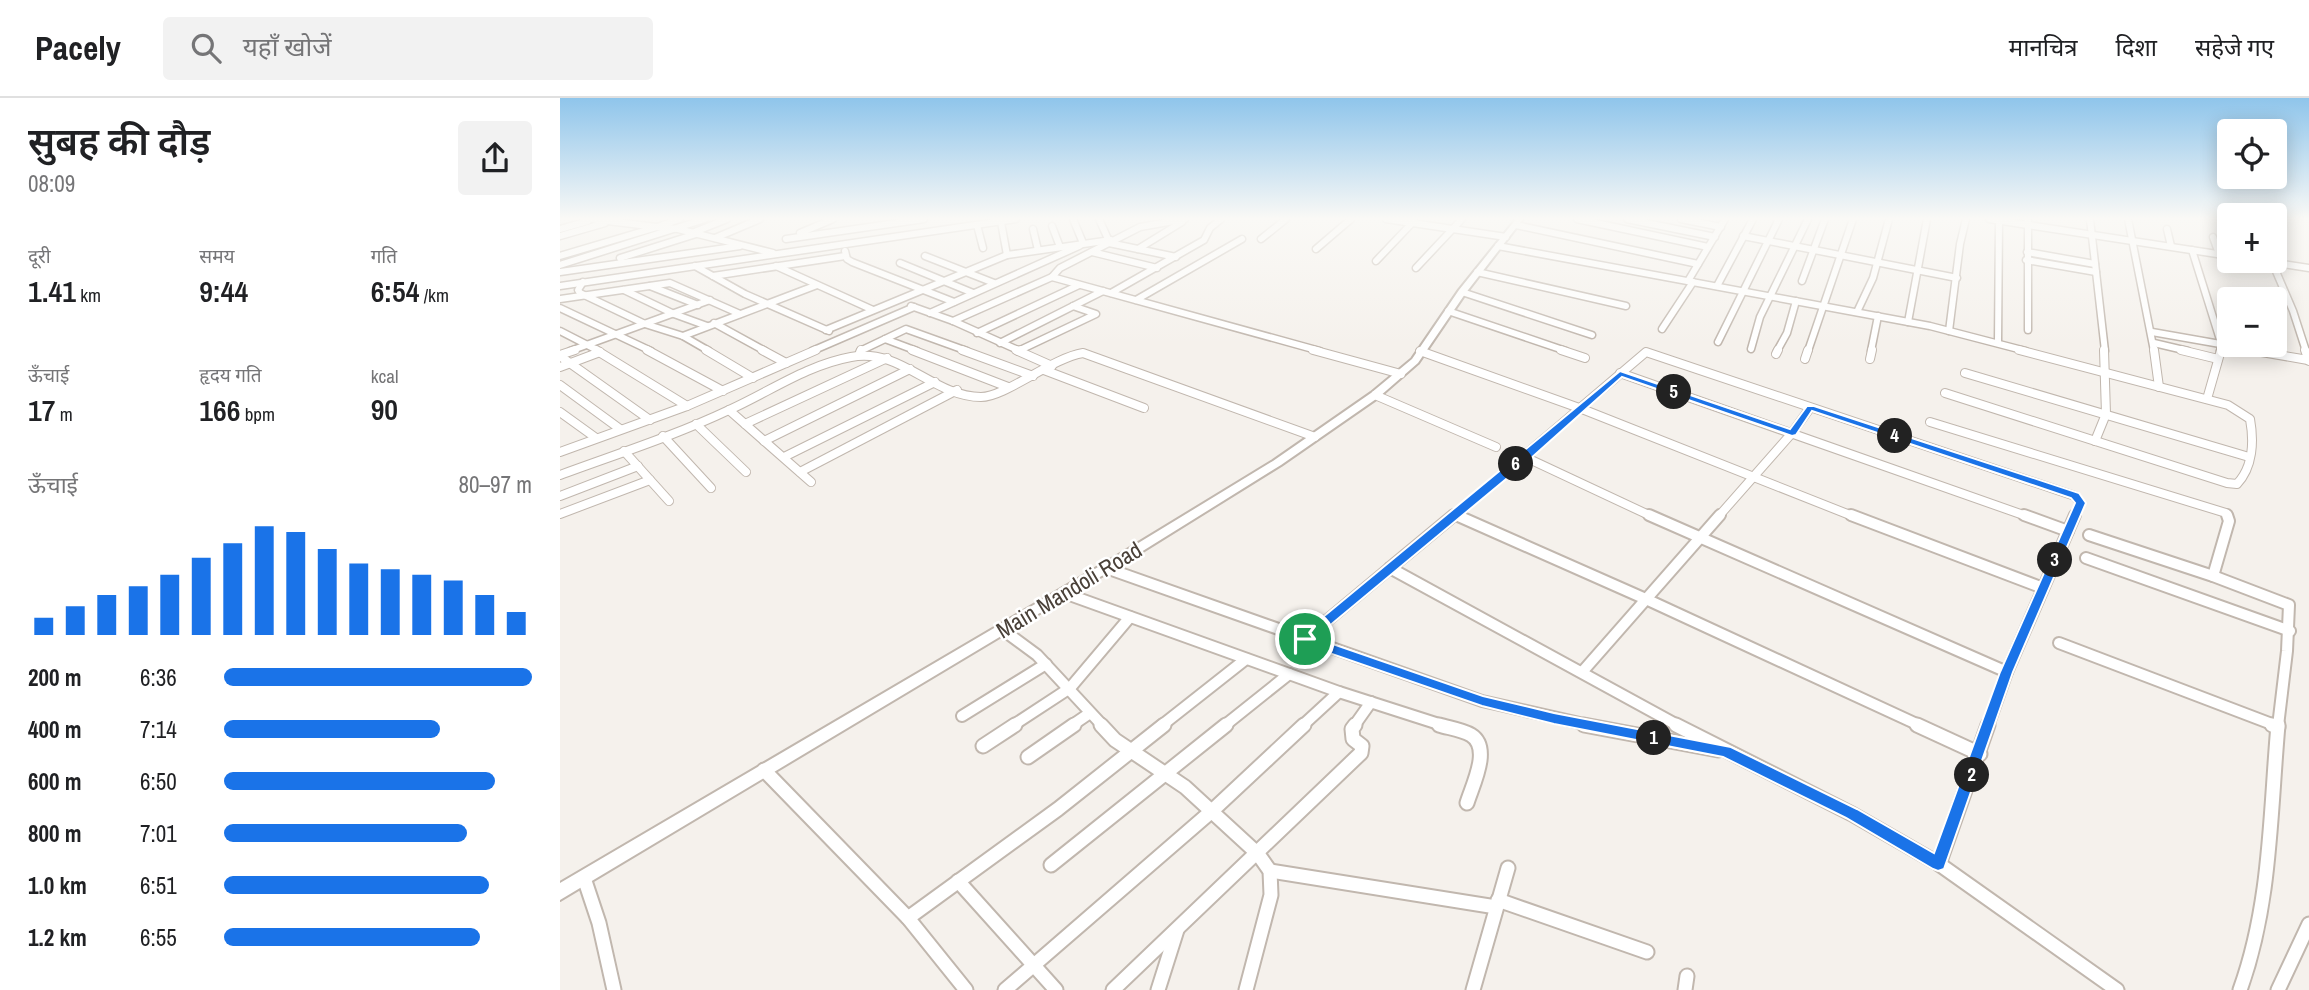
<!DOCTYPE html>
<html lang="hi">
<head>
<meta charset="utf-8">
<style>
  body { margin:0; font-family:"Archivo Narrow","Noto Sans Devanagari",sans-serif; background:#f2f2f2; color:#202124; height:100vh; display:flex; flex-direction:column; font-size:26px; white-space:nowrap }
  * { box-sizing:border-box; margin:0 }
  p { font-size:23px; color:#757577 }
  .icon { flex:none; width:38px; height:38px; fill:none; stroke:currentColor; stroke-width:2; stroke-linecap:round; stroke-linejoin:round }
  .map { position:relative; flex:1; overflow:hidden }
  .drawer { display:flex; flex-direction:column; background:#fff; width:560px }
  .drawer>* { flex:none }
  .fabs { position:absolute; left:1657px; top:21px; display:grid; gap:14px }
  .fabs a { display:grid; place-items:center; width:70px; height:70px; border-radius:7px; background:#fff; box-shadow:0 4px 18px #0003; font-size:35px }
  .pin { position:absolute; display:grid; place-items:center; width:60px; height:60px; color:#fff; margin:-30px; border:4px solid #fff; border-radius:50%; box-shadow:0 2px 7px #0007 }
  .km { position:absolute; width:35px; height:35px; margin:-18px; border-radius:50%; background:#222; color:#fff; font-size:19px; line-height:35px; text-align:center }
  .round { display:grid; place-items:center; flex:none; width:74px; height:74px; border-radius:7px; background:#f2f2f2 }
  .overview { display:flex; align-items:center; justify-content:space-between; height:119px; padding:0 28px }
  h1 { font-size:38px; font-weight:600; line-height:52px }
  .stats { display:grid; grid-template-columns:repeat(3,1fr); gap:10px; height:119px; padding:7px 28px }
  .stats div { display:grid; align-content:center }
  .stats b { font-size:30px; font-weight:600 }
  .stats small { font-size:19px; font-weight:400 }
  .stats p { font-size:19px }
  .chart { height:196px; padding:14px 28px }
  .chart p { display:flex; justify-content:space-between }
  .chart svg { width:100%; height:126px; margin-top:7px; stroke:#1a73e8; stroke-width:6 }
  ul { padding:0 28px; list-style:none; font-size:23px }
  li { display:grid; grid-template-columns:112px 84px 1fr; align-items:center; height:52px }
  li i { height:18px; border-radius:9px; background:#1a73e8 }
  header { display:flex; align-items:center; gap:42px; box-sizing:border-box; height:98px; padding:0 35px; background:#fff; border-bottom:2px solid #e0e0e0 }
  header strong { font-size:33px }
  nav { display:flex; gap:38px; margin-inline-start:auto; font-size:24px }
  .search { width:490px; height:63px; background:#f2f2f2; display:flex; align-items:center; gap:18px; box-sizing:border-box; padding:0 24px; border-radius:7px; color:#757577; font-size:26px }
  main { display:flex; flex:1; min-height:0 }
  .map>svg:first-child { display:block }
  .lines { fill:none; stroke-linecap:round; stroke-linejoin:round }
  .minor-far3-casing { stroke:#c1b7ae; stroke-width:9 }
  .minor-far2-casing { stroke:#c1b7ae; stroke-width:10 }
  .minor-far1-casing { stroke:#c1b7ae; stroke-width:14 }
  .minor-casing { stroke:#c1b7ae; stroke-width:17 }
  .tertiary-casing { stroke:#c1b7ae; stroke-width:4 }
  .minor-far3 { stroke:#fff; stroke-width:6 }
  .minor-far2 { stroke:#fff; stroke-width:8 }
  .minor-far1 { stroke:#fff; stroke-width:10 }
  .minor { stroke:#fff; stroke-width:13 }
  .tertiary { fill:#fff; fill-rule:evenodd }
  .route { fill:#1a73e8; stroke:#fff; stroke-width:2; fill-rule:evenodd }
  .labels { text-anchor:middle; stroke-width:5; stroke-linejoin:round; paint-order:stroke }
  .street-label { font-size:23px; fill:#4a4139; stroke:#fff }
</style>
</head>
<body>
<header>
<strong>Pacely</strong>
<div class="search"><svg class="icon" aria-label="search" viewBox="0 0 24 24"><circle cx="10" cy="10" r="6"/><path d="M15 15l6 6"/></svg>यहाँ खोजें</div>
<nav><a>मानचित्र</a><a>दिशा</a><a>सहेजे गए</a></nav>
</header>
<main>
<section class="drawer">
<div class="overview"><div><h1>सुबह की दौड़</h1><p>08:09</p></div><a class="round"><svg class="icon" aria-label="share" viewBox="0 0 24 24"><path d="M12 15V3M7 8l5-5 5 5M5 13v7h14v-7"/></svg></a></div>
<div class="stats">
<div><p>दूरी</p><b>1.41<small> km</small></b></div>
<div><p>समय</p><b>9:44</b></div>
<div><p>गति</p><b>6:54<small> /km</small></b></div>
</div>
<div class="stats">
<div><p>ऊँचाई</p><b>17<small> m</small></b></div>
<div><p>हृदय गति</p><b>166<small> bpm</small></b></div>
<div><p>kcal</p><b>90</b></div>
</div>
<div class="chart"><p><span>ऊँचाई</span>80–97 m</p>
<svg viewBox="0 0 160 44" preserveAspectRatio="none"><path d="M5 44V38M15 44V34M25 44V30M35 44V27M45 44V23M55 44V17M65 44V12M75 44V6M85 44V8M95 44V14M105 44V19M115 44V21M125 44V23M135 44V25M145 44V30M155 44V36"/></svg>
</div>
<ul>
<li><b>200 m</b>6:36<i style="width:100%"></i></li>
<li><b>400 m</b>7:14<i style="width:70%"></i></li>
<li><b>600 m</b>6:50<i style="width:88%"></i></li>
<li><b>800 m</b>7:01<i style="width:79%"></i></li>
<li><b>1.0 km</b>6:51<i style="width:86%"></i></li>
<li><b>1.2 km</b>6:55<i style="width:83%"></i></li>
</ul>
</section>
<div class="map">
<svg width="1749" height="892" viewBox="0 0 1749 892">
  <rect width="100%" height="100%" fill="#f5f1ec"/>
  <g class="lines">
    <defs>
      <g id="minor-far3">
        <path d="M31,121L97,129L120,121"/>
        <path d="M435,121L441,124L447,157L551,142"/>
        <path d="M539,121L548,141"/>
        <path d="M826,121L946,139"/>
        <path d="M1017,121L1148,149"/>
        <path d="M1067,121L1155,139"/>
        <path d="M1121,121L1161,129"/>
        <path d="M1429,121L1670,158"/>
        <path d="M1530,121L1545,253"/>
        <path d="M1568,121L1594,253"/>
        <path d="M1468,122V232"/>
        <path d="M417,127L423,150"/>
        <path d="M956,127L1138,166"/>
        <path d="M492,128L500,149"/>
        <path d="M0,131L28,123"/>
        <path d="M473,131L478,152"/>
        <path d="M1607,131L1611,148"/>
        <path d="M132,135L167,121"/>
        <path d="M240,135L273,121"/>
        <path d="M0,138L45,125"/>
        <path d="M1183,138L1397,180"/>
        <path d="M1653,139L1659,156"/>
        <path d="M155,140L200,121"/>
        <path d="M226,141L364,121"/>
        <path d="M701,141L726,121"/>
        <path d="M549,145L616,159"/>
        <path d="M938,148L1370,228L1466,253"/>
        <path d="M578,151L622,124"/>
        <path d="M756,151L791,121"/>
        <path d="M1632,152L1662,248L1660,253"/>
        <path d="M285,153L287,161L292,164L394,204"/>
        <path d="M532,154L597,170"/>
        <path d="M1467,154L1535,166"/>
        <path d="M0,158L97,129L118,131L213,155"/>
        <path d="M365,158L434,185"/>
        <path d="M60,160L136,136"/>
        <path d="M1466,162L1536,174"/>
        <path d="M816,163L854,123"/>
        <path d="M1702,163L1749,170"/>
        <path d="M1712,164L1733,213L1746,253"/>
        <path d="M340,165L413,195"/>
        <path d="M0,167L145,121"/>
        <path d="M135,168L185,196L269,233"/>
        <path d="M216,168L313,212"/>
        <path d="M856,170L902,121"/>
        <path d="M0,174L180,148"/>
        <path d="M917,174L1066,208"/>
        <path d="M153,178L285,158"/>
        <path d="M492,179L760,253"/>
        <path d="M1128,183L1165,121"/>
        <path d="M1242,183L1265,121"/>
        <path d="M23,184L18,192L20,195L85,226L123,238L149,253"/>
        <path d="M0,188L456,121"/>
        <path d="M90,188L138,207"/>
        <path d="M1157,188L1193,121"/>
        <path d="M64,192L114,216L147,228"/>
        <path d="M902,194L1032,237"/>
        <path d="M551,195L644,142L650,130L661,121"/>
        <path d="M0,201L110,185L180,216"/>
        <path d="M576,202L682,141"/>
        <path d="M351,208L393,223L460,253"/>
        <path d="M0,210L91,253"/>
        <path d="M888,213L1006,253"/>
        <path d="M1297,214L1313,180L1329,121"/>
        <path d="M370,215L519,148L523,145L513,121"/>
        <path d="M393,223L492,179L500,170L580,129L625,121"/>
        <path d="M1348,224L1367,121"/>
        <path d="M154,225L205,253"/>
        <path d="M1102,231L1133,184"/>
        <path d="M266,232L447,157"/>
        <path d="M0,233L39,253"/>
        <path d="M1389,233L1400,146L1406,121"/>
        <path d="M1592,234L1700,253"/>
        <path d="M417,235L519,187"/>
        <path d="M123,238L257,187"/>
        <path d="M325,241L357,253"/>
        <path d="M1158,244L1219,121"/>
        <path d="M440,245L543,193"/>
        <path d="M1438,245L1439,123"/>
        <path d="M1594,245L1628,253"/>
        <path d="M1191,251L1200,219L1248,121"/>
        <path d="M10,253L150,202"/>
        <path d="M252,253L354,209"/>
        <path d="M300,253L346,231L407,253"/>
        <path d="M458,253L536,216L513,208"/>
        <path d="M1217,253L1227,235L1236,203"/>
        <path d="M1248,253L1293,121"/>
        <path d="M1311,253L1318,218"/>
      </g>
      <g id="minor-far2">
        <path d="M36,252L127,308"/>
        <path d="M87,252L163,293"/>
        <path d="M146,252L193,280"/>
        <path d="M202,252L226,265"/>
        <path d="M352,252L448,289"/>
        <path d="M402,252L473,278"/>
        <path d="M456,252L492,268"/>
        <path d="M753,252L841,276"/>
        <path d="M1001,252L1025,260"/>
        <path d="M1594,252L1599,289"/>
        <path d="M1621,252L1658,261"/>
        <path d="M1690,252L1748,262"/>
        <path d="M1745,252L1749,263"/>
        <path d="M458,253L461,252"/>
        <path d="M860,253L1022,311L1295,419"/>
        <path d="M1216,256L1218,252"/>
        <path d="M0,257L15,252"/>
        <path d="M299,257L301,252"/>
        <path d="M0,258L90,322"/>
        <path d="M1245,261L1248,252"/>
        <path d="M1310,261L1312,252"/>
        <path d="M0,269L40,254"/>
        <path d="M484,272L584,310"/>
        <path d="M1060,275L1469,419"/>
        <path d="M1405,275L1689,359"/>
        <path d="M0,287L60,331"/>
        <path d="M1385,295L1667,385L1677,386C1693,369 1694,343 1690,321L1668,307L1459,252"/>
        <path d="M815,297L936,349"/>
        <path d="M1647,301L1661,252"/>
        <path d="M169,312L251,384"/>
        <path d="M0,314L36,340"/>
        <path d="M1370,324L1666,415L1668,419"/>
        <path d="M136,326L186,374"/>
        <path d="M185,326L327,260"/>
        <path d="M103,338L151,390"/>
        <path d="M204,343L350,271"/>
        <path d="M1535,343L1546,316L1544,252"/>
        <path d="M64,353L109,403"/>
        <path d="M0,354L127,308L256,252"/>
        <path d="M224,359L375,284"/>
        <path d="M965,359L1093,419"/>
        <path d="M240,374L397,292"/>
        <path d="M0,377C57,356 114,338 169,312C209,294 247,267 291,259C341,249 373,299 421,299C445,299 492,260 523,255L755,339"/>
        <path d="M0,398L78,368"/>
        <path d="M0,416L90,382"/>
        <path d="M893,416L900,419"/>
        <path d="M892,419L1086,254L1515,398L1520,405L1514,419"/>
        <path d="M1158,419L1232,335L1250,310"/>
      </g>
      <g id="minor-far1">
        <path d="M896,417L1088,502L1361,628"/>
        <path d="M1089,417L1447,574"/>
        <path d="M1291,417L1483,490"/>
        <path d="M1464,417L1508,433"/>
        <path d="M1529,437L1653,478L1729,507L1727,553L1718,628"/>
        <path d="M1526,460L1730,533"/>
        <path d="M546,470L922,603L1033,628"/>
        <path d="M830,470L1119,628"/>
        <path d="M830,470L894,417"/>
        <path d="M1653,478L1669,423L1667,417"/>
        <path d="M504,495L779,594L885,628"/>
        <path d="M443,532L477,557L543,628"/>
        <path d="M745,541L830,470"/>
        <path d="M1499,545L1717,628"/>
        <path d="M1023,573L1160,417"/>
        <path d="M402,618L486,566"/>
        <path d="M452,628L510,590L570,519"/>
        <path d="M511,628L530,615"/>
        <path d="M601,628L686,561"/>
        <path d="M664,628L729,576"/>
        <path d="M742,628L779,594"/>
        <path d="M794,628L811,604"/>
        <path d="M1428,628L1447,574L1515,417"/>
      </g>
      <g id="minor">
        <path d="M541,627L555,642L625,689L698,756L710,773L711,797L686,892"/>
        <path d="M879,627C889,630 903,632 911,637C932,650 912,688 907,705"/>
        <path d="M1024,627L1158,652"/>
        <path d="M1116,627L1292,716L1379,766L1428,627"/>
        <path d="M1357,627L1420,656"/>
        <path d="M1712,627L1718,629"/>
        <path d="M423,648L455,627"/>
        <path d="M468,659L514,627"/>
        <path d="M204,672L348,820L406,892"/>
        <path d="M1379,766L1557,892"/>
        <path d="M491,767L666,627"/>
        <path d="M710,773L936,809"/>
        <path d="M24,780L39,825L54,892"/>
        <path d="M398,783L496,892"/>
        <path d="M938,802L1087,854"/>
        <path d="M348,820L498,711L604,627"/>
        <path d="M445,892L653,712L744,627"/>
        <path d="M553,892L801,655L802,648L793,641L792,631L795,627"/>
        <path d="M598,892L617,832"/>
        <path d="M913,892L948,770"/>
        <path d="M1125,892L1127,878"/>
        <path d="M1680,892C1711,806 1710,717 1718,627"/>
        <path d="M1718,892L1749,826"/>
      </g>
      <path id="tertiary" d="M956,121H963L905,196L858,265L819,299L721,367L565,464L0,802V785L557,458L713,363L811,295L852,261L899,192Z"/>
    </defs>
    <!-- minor-far3 casing -->
    <use href="#minor-far3" class="minor-far3-casing"/>
    <!-- minor-far2 casing -->
    <use href="#minor-far2" class="minor-far2-casing"/>
    <!-- minor-far1 casing -->
    <use href="#minor-far1" class="minor-far1-casing"/>
    <!-- minor casing -->
    <use href="#minor" class="minor-casing"/>
    <!-- tertiary casing -->
    <use href="#tertiary" class="tertiary-casing"/>
    <!-- minor-far3 -->
    <use href="#minor-far3" class="minor-far3"/>
    <!-- minor-far2 -->
    <use href="#minor-far2" class="minor-far2"/>
    <!-- minor-far1 -->
    <use href="#minor-far1" class="minor-far1"/>
    <!-- minor -->
    <use href="#minor" class="minor"/>
    <!-- tertiary -->
    <use href="#tertiary" class="tertiary"/>
  </g>
  <!-- sky -->
  <linearGradient id="sky" x2="0" y2="1"><stop stop-color="#8fc5eb"/><stop offset="0.49" stop-color="#faf9f6"/><stop offset="1" stop-color="#faf9f6" stop-opacity="0"/></linearGradient>
  <rect width="1749" height="246" fill="url(#sky)"/>
  <!-- route -->
  <path class="route" d="M1060,273L1230,331L1247,308H1254L1519,395L1526,405L1453,574L1384,771L1378,773L1373,771L1286,720L1163,659L994,626L922,608L740,545V538ZM1062,279L1232,338L1236,337L1252,313L1511,400L1515,405L1440,574L1374,755L1297,711L1171,649L994,615L923,598L755,540L969,362Z"/>
  <g class="labels">
    <!-- street labels -->
    <g class="street-label">
      <text transform="translate(509 492) rotate(-31)" y="8">Main Mandoli Road</text>
    </g>
  </g>
</svg>
<div class="fabs">
<a><svg class="icon" aria-label="locate" viewBox="0 0 24 24"><circle cx="12" cy="12" r="6"/><path d="M12 2v4M12 18v4M2 12h4M18 12h4"/></svg></a>
<a>+</a>
<a>−</a>
</div>
<div class="pin" style="left:745px;top:541px;background:#1e9e55"><svg class="icon" aria-label="arrive" viewBox="0 0 24 24"><path d="M6 21V4h12l-3 4 3 4H6"/></svg></div>
<b class="km" style="left:1094px;top:640px">1</b>
<b class="km" style="left:1412px;top:677px">2</b>
<b class="km" style="left:1495px;top:462px">3</b>
<b class="km" style="left:1335px;top:338px">4</b>
<b class="km" style="left:1114px;top:294px">5</b>
<b class="km" style="left:956px;top:366px">6</b>
</div>
</main>
</body>
</html>
